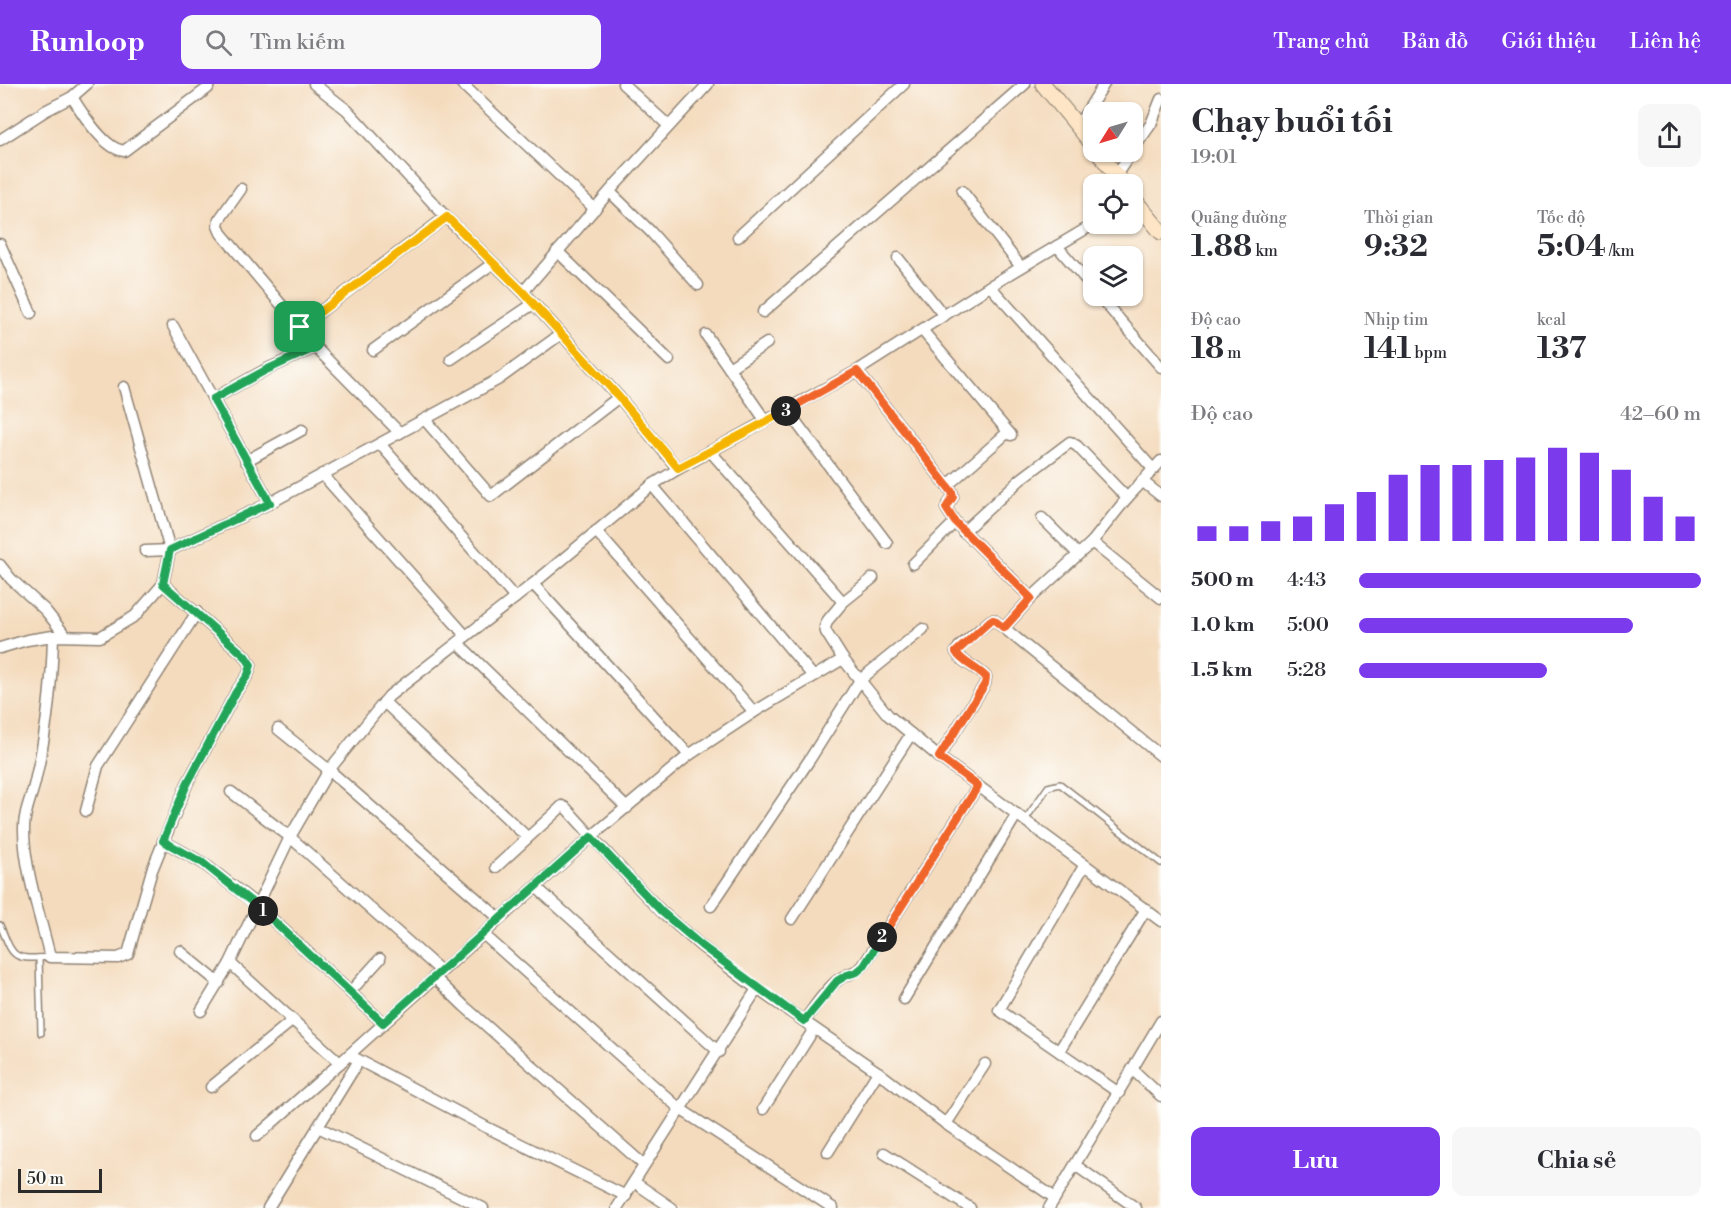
<!DOCTYPE html>
<html lang="vi">
<head>
<meta charset="utf-8">
<style>
  body { margin:0; font-family:"Libre Bodoni",serif; background:#f7f7f7; color:#2b2b33; height:100vh; display:flex; flex-direction:column; font-size:22px; white-space:nowrap }
  * { box-sizing:border-box; margin:0 }
  p { font-size:20px; color:#7c7c81 }
  .icon { flex:none; width:33px; height:33px; fill:none; stroke:currentColor; stroke-width:2; stroke-linecap:round; stroke-linejoin:round }
  .map { position:relative; flex:1; overflow:hidden }
  .side { display:flex; flex-direction:column; background:#fff; width:570px }
  .side>* { flex:none }
  .needle { width:39px; rotate:233deg }
  .controls { position:absolute; left:1083px; top:18px; display:grid; gap:12px }
  .controls a { display:grid; place-items:center; width:60px; height:60px; border-radius:12px; background:#fff; box-shadow:0 2px 4px #0004; font-size:30px }
  .scale { position:absolute; left:18px; bottom:15px; width:84px; box-sizing:border-box; padding-left:6px; border:3px solid #2b2b2b; border-top:0; font-size:16px; line-height:21px; white-space:nowrap; color:#2b2b2b; -webkit-text-stroke:4px #fdfcf7; paint-order:stroke }
  .pin { position:absolute; display:grid; place-items:center; width:51px; height:51px; color:#fff; margin:-26px; border-radius:12px; box-shadow:0 3px 9px #0006 }
  .km { position:absolute; width:30px; height:30px; margin:-15px; border-radius:50%; background:#222; color:#fff; font-size:16px; line-height:30px; text-align:center }
  .round { display:grid; place-items:center; flex:none; width:63px; height:63px; border-radius:12px; background:#f7f7f7 }
  .head { display:flex; align-items:center; justify-content:space-between; height:102px; padding:0 30px }
  h1 { font-size:33px; font-weight:700; line-height:45px }
  .metrics { display:grid; grid-template-columns:repeat(3,1fr); gap:9px; height:102px; padding:6px 30px }
  .metrics div { display:grid; align-content:center }
  .metrics b { font-size:30px; font-weight:700 }
  .metrics small { font-size:16px; font-weight:400 }
  .metrics p { font-size:16px }
  .chart { height:168px; padding:12px 30px }
  .chart p { display:flex; justify-content:space-between }
  .chart svg { width:100%; height:108px; margin-top:6px; stroke:#7c3aed; stroke-width:6 }
  .cta { display:flex; gap:12px; margin-top:auto; padding:12px 30px }
  .cta a { flex:1; height:69px; border-radius:12px; background:#7c3aed; color:#fff; font-size:24px; font-weight:700; line-height:69px; text-align:center }
  .cta a+a { background:#f7f7f7; color:#2b2b33 }
  ul { padding:0 30px; list-style:none; font-size:20px }
  li { display:grid; grid-template-columns:96px 72px 1fr; align-items:center; height:45px }
  li i { height:15px; border-radius:8px; background:#7c3aed }
  header { display:flex; align-items:center; gap:36px; box-sizing:border-box; height:84px; padding:0 30px; background:#7c3aed; color:#fff }
  header strong { font-size:28px }
  nav { display:flex; gap:33px; margin-inline-start:auto; font-size:21px }
  .search { width:420px; height:54px; background:#f7f7f7; display:flex; align-items:center; gap:15px; box-sizing:border-box; padding:0 21px; border-radius:12px; color:#7c7c81; font-size:22px }
  main { display:flex; flex:1; min-height:0 }
  .map>svg:first-child { display:block }
  .lines { fill:none; stroke-linecap:round; stroke-linejoin:round }
  .lane-casing { stroke:#908374; stroke-width:8 }
  .street-casing { stroke:#908374; stroke-width:13 }
  .secondary-casing { stroke:#908374; stroke-width:17 }
  .lane { stroke:#fff; stroke-width:5 }
  .street { stroke:#fff; stroke-width:10 }
  .secondary { stroke:#fde5c5; stroke-width:15 }
  .split-1-casing { stroke:#fff; stroke-width:12 }
  .split-2-casing { stroke:#fff; stroke-width:12 }
  .split-3-casing { stroke:#fff; stroke-width:12 }
  .split-4-casing { stroke:#fff; stroke-width:12 }
  .split-1 { stroke:#22a559; stroke-width:8 }
  .split-2 { stroke:#22a559; stroke-width:8 }
  .split-3 { stroke:#f0652b; stroke-width:8 }
  .split-4 { stroke:#f5b400; stroke-width:8 }
</style>
</head>
<body>
<header>
<strong>Runloop</strong>
<div class="search"><svg class="icon" aria-label="search" viewBox="0 0 24 24"><circle cx="10" cy="10" r="6"/><path d="M15 15l6 6"/></svg>Tìm kiếm</div>
<nav><a>Trang chủ</a><a>Bản đồ</a><a>Giới thiệu</a><a>Liên hệ</a></nav>
</header>
<main>
<div class="map">
<svg width="1161" height="1124" viewBox="0 0 1161 1124">
  <rect width="100%" height="100%" fill="#fdfcf7"/>
  <filter id="ink" filterUnits="userSpaceOnUse"><feTurbulence type="fractalNoise" baseFrequency=".0167" numOctaves="2"/><feDisplacementMap in="SourceGraphic" scale="12" xChannelSelector="R" yChannelSelector="G"/><feConvolveMatrix kernelMatrix="1 2 1 2 8 2 1 2 1" color-interpolation-filters="sRGB"/></filter>
  <filter id="wash" filterUnits="userSpaceOnUse"><feTurbulence type="fractalNoise" baseFrequency=".008" numOctaves="4" result="noise"/><feDisplacementMap in="SourceGraphic" scale="24" xChannelSelector="R" yChannelSelector="G"/><feGaussianBlur stdDeviation="1.35" result="paint"/><feColorMatrix in="noise" values="0 0 0 0 0 0 0 0 0 0 0 0 0 0 0 0 0 1.4 0 .05"/><feComposite in="paint" operator="in"/></filter>
  <g filter="url(#wash)">
    <rect width="100%" height="100%" fill="#f4dbbe"/>
  </g>
  <g filter="url(#ink)">
    <g class="lines">
      <defs>
        <g id="lane">
          <path d="M1025,736L1048,703L1060,700L1161,779"/>
          <path d="M0,841C14,874 11,876 50,873"/>
          <path d="M39,874L41,949"/>
        </g>
        <g id="street">
          <path d="M314,0L347,26L446,133L523,208L619,313L678,385"/>
          <path d="M462,0L595,125"/>
          <path d="M623,0L669,42"/>
          <path d="M72,13C82,29 104,65 124,67L208,4L209,0"/>
          <path d="M1078,42L1104,0"/>
          <path d="M0,56L45,27L72,13L87,0"/>
          <path d="M1132,67L1151,40L1161,15"/>
          <path d="M1116,91L1132,68"/>
          <path d="M241,105L219,136L218,142L221,149L300,243"/>
          <path d="M962,107L1021,183"/>
          <path d="M610,108L650,147L698,201"/>
          <path d="M738,153L904,0"/>
          <path d="M0,160L31,229"/>
          <path d="M1057,162L1094,205"/>
          <path d="M557,167L669,276"/>
          <path d="M898,174L944,232"/>
          <path d="M990,202L1153,385"/>
          <path d="M523,208L616,100L708,0"/>
          <path d="M1099,212L1161,283"/>
          <path d="M763,228L1025,0"/>
          <path d="M173,242L270,419"/>
          <path d="M922,246L1011,351"/>
          <path d="M706,251L765,336"/>
          <path d="M373,266L492,180"/>
          <path d="M451,275L533,220"/>
          <path d="M729,284L767,259"/>
          <path d="M857,287L952,408L953,413L946,424L955,438L1031,514"/>
          <path d="M213,315L265,286L314,264"/>
          <path d="M787,326L887,459"/>
          <path d="M425,336L491,412L619,313"/>
          <path d="M400,349L317,265L302,252L300,243L446,133"/>
          <path d="M380,360L515,514"/>
          <path d="M710,367L843,518L828,536L825,543L826,548L843,575L888,631L939,673L1161,837"/>
          <path d="M246,377L302,346"/>
          <path d="M322,390L466,552"/>
          <path d="M1142,397L1161,412"/>
          <path d="M652,401L813,592"/>
          <path d="M947,402L1008,348"/>
          <path d="M1042,434L1078,470"/>
          <path d="M596,447L754,628"/>
          <path d="M963,448L1021,395L1070,358L1077,362L1127,414"/>
          <path d="M1092,458L1161,514"/>
          <path d="M145,467L170,466L270,419L499,295L561,250"/>
          <path d="M913,480L955,438"/>
          <path d="M0,481L11,495L45,526L65,551"/>
          <path d="M533,500L689,671"/>
          <path d="M843,518L873,494"/>
          <path d="M1004,544L1161,672"/>
          <path d="M53,552C52,600 47,646 36,693C33,711 23,728 24,747C24,784 41,835 50,873L118,874L128,870L152,786L187,700L236,608L248,591L251,581L245,572L163,500L170,466L124,303"/>
          <path d="M458,559L627,724"/>
          <path d="M0,564L27,556L53,552L100,553L135,532L163,500"/>
          <path d="M384,618L527,753"/>
          <path d="M278,645L329,686L500,835"/>
          <path d="M939,673L985,600L986,593C977,583 962,579 956,568L959,563L991,536H994L1004,544L1031,514L1092,458L1127,414L1161,377"/>
          <path d="M231,708L290,753L441,887"/>
          <path d="M86,727L98,682L197,528"/>
          <path d="M163,757L203,779L257,821L383,939"/>
          <path d="M1084,782L999,926L1119,1009"/>
          <path d="M496,783L557,727L562,722L566,724L634,799L662,828L701,862L757,905L878,988L946,1040L1055,1114"/>
          <path d="M536,803L719,968"/>
          <path d="M711,822L810,675L860,596L923,545"/>
          <path d="M792,835L911,650"/>
          <path d="M483,850L680,1025L833,1124"/>
          <path d="M180,867L219,899"/>
          <path d="M230,879L340,979L591,753L689,671L754,628L843,575"/>
          <path d="M434,893L464,922L644,1081"/>
          <path d="M350,908L380,875"/>
          <path d="M904,915L1017,730"/>
          <path d="M201,927L230,879L290,753L329,686L389,612L533,500L652,401L678,385L857,287L990,202L1094,140"/>
          <path d="M804,937C814,924 825,906 838,896C846,890 856,889 863,882L978,702"/>
          <path d="M1059,967L1146,825"/>
          <path d="M349,971L486,1043L626,1112"/>
          <path d="M1133,986L1161,1012"/>
          <path d="M211,1003L293,936"/>
          <path d="M763,1025L814,945"/>
          <path d="M946,1040L985,980"/>
          <path d="M318,1043L483,1124"/>
          <path d="M257,1052L340,979"/>
          <path d="M828,1068L878,988"/>
          <path d="M884,1069L970,1124"/>
          <path d="M1075,1081L1136,1124"/>
          <path d="M634,1098L672,1124"/>
          <path d="M268,1124L358,978"/>
          <path d="M617,1124L757,905"/>
          <path d="M1049,1124L1161,937"/>
        </g>
        <g id="secondary">
          <path d="M1043,0L1094,62"/>
          <path d="M1098,68L1123,100"/>
          <path d="M1132,113L1161,148"/>
        </g>
      </defs>
      <!-- lane casing -->
      <use href="#lane" class="lane-casing"/>
      <!-- street casing -->
      <use href="#street" class="street-casing"/>
      <!-- secondary casing -->
      <use href="#secondary" class="secondary-casing"/>
      <!-- lane -->
      <use href="#lane" class="lane"/>
      <!-- street -->
      <use href="#street" class="street"/>
      <!-- secondary -->
      <use href="#secondary" class="secondary"/>
    </g>
  </g>
  <g class="lines" filter="url(#ink)">
    <defs>
      <path id="split-1" d="M263,827L203,779L163,757L187,700L236,608L248,591L251,581L245,572L163,500L170,466L270,419L213,315L266,286L314,264L302,252L300,243"/>
      <path id="split-2" d="M263,827L383,939L591,753L662,828L702,862L804,937L837,897L847,891L857,888L864,882L882,853"/>
      <path id="split-3" d="M786,327L857,287L952,408L953,413L946,424L955,438L1031,514L1004,544L994,536H991L956,568C962,579 977,583 986,593L985,600L939,673L978,702L882,853"/>
      <path id="split-4" d="M300,243L447,133L523,208L619,313L678,384L786,327"/>
    </defs>
    <!-- split-1 casing -->
    <use href="#split-1" class="split-1-casing"/>
    <!-- split-2 casing -->
    <use href="#split-2" class="split-2-casing"/>
    <!-- split-3 casing -->
    <use href="#split-3" class="split-3-casing"/>
    <!-- split-4 casing -->
    <use href="#split-4" class="split-4-casing"/>
    <!-- split-1 -->
    <use href="#split-1" class="split-1"/>
    <!-- split-2 -->
    <use href="#split-2" class="split-2"/>
    <!-- split-3 -->
    <use href="#split-3" class="split-3"/>
    <!-- split-4 -->
    <use href="#split-4" class="split-4"/>
  </g>
</svg>
<div class="controls">
<a><svg class="needle" viewBox="-14 -14 28 28"><path d="M0-13l5 13h-10z" fill="#e53935"/><path d="M0 13l5-13h-10z" fill="#7c7c81"/></svg></a>
<a><svg class="icon" aria-label="locate" viewBox="0 0 24 24"><circle cx="12" cy="12" r="6"/><path d="M12 2v4M12 18v4M2 12h4M18 12h4"/></svg></a>
<a><svg class="icon" aria-label="layers" viewBox="0 0 24 24"><path d="M12 4l9 5-9 5-9-5zM3 14l9 5 9-5"/></svg></a>
</div>
<div class="scale">50 m</div>
<div class="pin" style="left:300px;top:243px;background:#1e9e55"><svg class="icon" aria-label="arrive" viewBox="0 0 24 24"><path d="M6 21V4h12l-3 4 3 4H6"/></svg></div>
<b class="km" style="left:263px;top:827px">1</b>
<b class="km" style="left:882px;top:853px">2</b>
<b class="km" style="left:786px;top:327px">3</b>
</div>
<section class="side">
<div class="head"><div><h1>Chạy buổi tối</h1><p>19:01</p></div><a class="round"><svg class="icon" aria-label="share" viewBox="0 0 24 24"><path d="M12 15V3M7 8l5-5 5 5M5 13v7h14v-7"/></svg></a></div>
<div class="metrics">
<div><p>Quãng đường</p><b>1.88<small> km</small></b></div>
<div><p>Thời gian</p><b>9:32</b></div>
<div><p>Tốc độ</p><b>5:04<small> /km</small></b></div>
</div>
<div class="metrics">
<div><p>Độ cao</p><b>18<small> m</small></b></div>
<div><p>Nhịp tim</p><b>141<small> bpm</small></b></div>
<div><p>kcal</p><b>137</b></div>
</div>
<div class="chart"><p><span>Độ cao</span>42–60 m</p>
<svg viewBox="0 0 160 44" preserveAspectRatio="none"><path d="M5 44V38M15 44V38M25 44V36M35 44V34M45 44V29M55 44V24M65 44V17M75 44V13M85 44V13M95 44V11M105 44V10M115 44V6M125 44V8M135 44V15M145 44V26M155 44V34"/></svg>
</div>
<ul>
<li><b>500 m</b>4:43<i style="width:100%"></i></li>
<li><b>1.0 km</b>5:00<i style="width:80%"></i></li>
<li><b>1.5 km</b>5:28<i style="width:55%"></i></li>
</ul>
<div class="cta"><a>Lưu</a><a>Chia sẻ</a></div>
</section>
</main>
</body>
</html>
